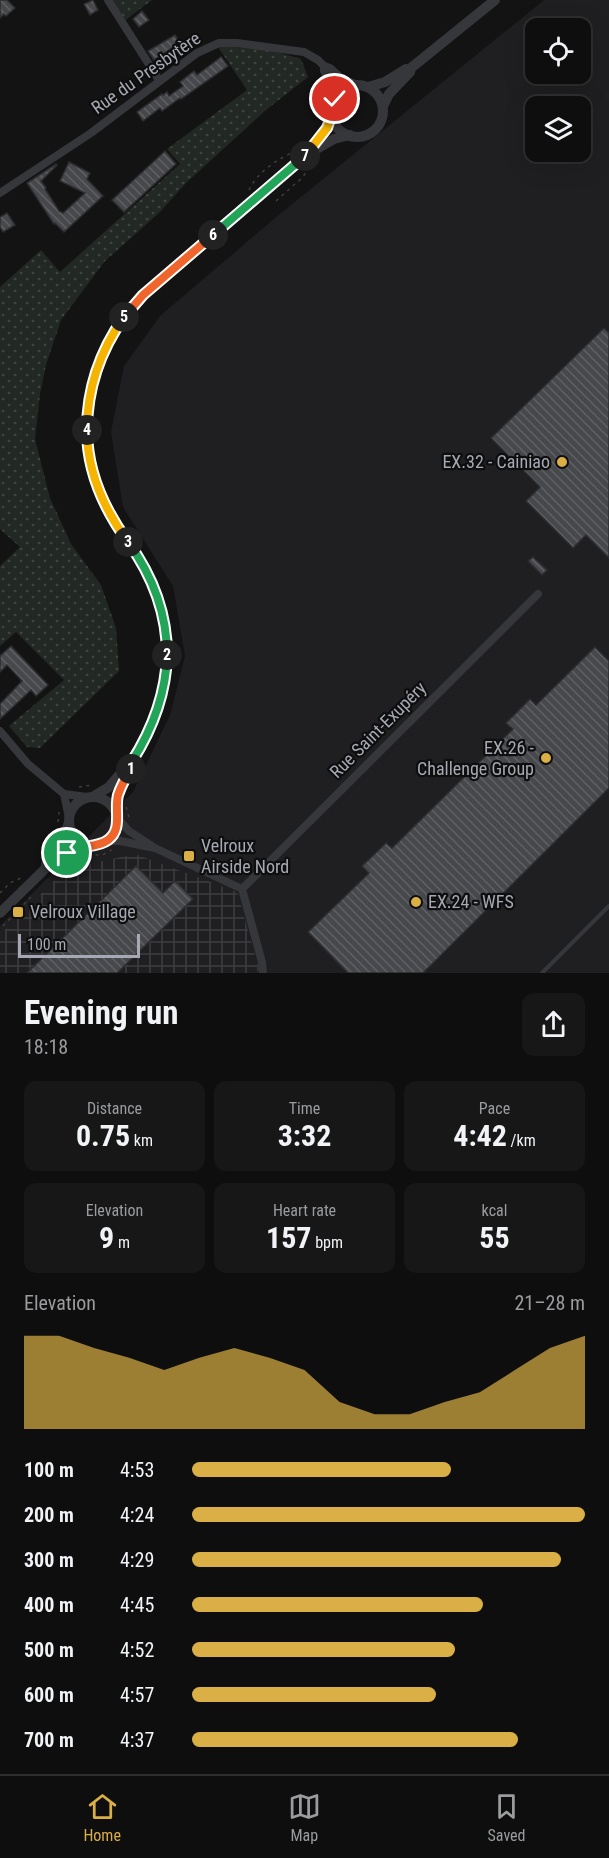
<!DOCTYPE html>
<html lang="en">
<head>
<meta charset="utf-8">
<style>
  body { margin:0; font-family:"Roboto Condensed",sans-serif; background:#171718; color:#f1f3f6; height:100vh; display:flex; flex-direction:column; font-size:22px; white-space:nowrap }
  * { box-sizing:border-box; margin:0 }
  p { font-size:20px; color:#9b9c9e }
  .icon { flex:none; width:33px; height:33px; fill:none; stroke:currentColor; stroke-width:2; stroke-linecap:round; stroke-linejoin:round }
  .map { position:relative; height:973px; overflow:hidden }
  .sheet { display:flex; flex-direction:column; background:#0e0e0f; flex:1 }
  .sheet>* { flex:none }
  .controls { position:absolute; left:525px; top:18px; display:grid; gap:12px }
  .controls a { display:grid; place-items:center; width:66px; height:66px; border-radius:12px; background:#0e0e0f; box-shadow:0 6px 24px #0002,0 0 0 2px #2e2e2f; font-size:30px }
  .scale { position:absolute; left:18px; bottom:15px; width:122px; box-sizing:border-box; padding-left:6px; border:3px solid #a6a9b3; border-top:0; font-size:16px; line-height:21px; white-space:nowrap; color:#a6a9b3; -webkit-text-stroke:4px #0e0e0f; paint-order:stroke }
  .pin { position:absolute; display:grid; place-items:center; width:51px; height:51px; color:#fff; margin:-26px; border:3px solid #fff; border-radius:50%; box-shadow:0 2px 6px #0007 }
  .km { position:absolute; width:30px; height:30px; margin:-15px; border-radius:50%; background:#222; color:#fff; font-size:16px; line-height:30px; text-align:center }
  .round { display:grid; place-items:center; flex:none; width:63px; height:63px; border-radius:12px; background:#171718 }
  .head { display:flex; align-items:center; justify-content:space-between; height:102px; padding:0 24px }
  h1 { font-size:33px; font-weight:700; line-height:45px }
  .stats { display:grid; grid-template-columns:repeat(3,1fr); gap:9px; height:102px; padding:6px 24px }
  .stats div { display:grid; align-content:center; border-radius:12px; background:#171718; text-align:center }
  .stats b { font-size:30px; font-weight:700 }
  .stats small { font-size:16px; font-weight:400 }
  .stats p { font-size:16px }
  .chart { height:168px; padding:12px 24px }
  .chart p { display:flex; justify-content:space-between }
  .chart svg { width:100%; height:108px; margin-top:6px; fill:#daaf45; opacity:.7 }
  ul { padding:0 24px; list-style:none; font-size:20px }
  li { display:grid; grid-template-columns:96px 72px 1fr; align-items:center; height:45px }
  li i { height:15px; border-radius:8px; background:#daaf45 }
  .menu { display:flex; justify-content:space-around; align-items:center; height:84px; border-top:2px solid #2e2e2f; background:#0e0e0f; font-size:16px; color:#9b9c9e }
  .menu a { display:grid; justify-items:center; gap:3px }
  .menu .active { color:#daaf45 }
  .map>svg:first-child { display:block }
  .built { fill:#1f1f21; fill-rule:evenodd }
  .industrial { fill:url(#industrial-grid) }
  .grass { fill:url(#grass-dots) }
  .building { fill:url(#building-back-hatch); stroke:#2d2d30; stroke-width:1.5 }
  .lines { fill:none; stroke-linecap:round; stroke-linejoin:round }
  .path { stroke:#3c3e41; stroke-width:1.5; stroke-dasharray:3 4.5; stroke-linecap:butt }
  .service { stroke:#36373b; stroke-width:4 }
  .minor { stroke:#36373b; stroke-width:8 }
  .tertiary { stroke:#36373b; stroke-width:10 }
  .split-1-casing { stroke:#fff; stroke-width:12 }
  .split-2-casing { stroke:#fff; stroke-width:12 }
  .split-3-casing { stroke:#fff; stroke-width:12 }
  .split-4-casing { stroke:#fff; stroke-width:12 }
  .split-5-casing { stroke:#fff; stroke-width:12 }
  .split-6-casing { stroke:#fff; stroke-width:12 }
  .split-7-casing { stroke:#fff; stroke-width:12 }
  .split-8-casing { stroke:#fff; stroke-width:12 }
  .split-1 { stroke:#f0652b; stroke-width:8 }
  .split-2 { stroke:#22a559; stroke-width:8 }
  .split-3 { stroke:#22a559; stroke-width:8 }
  .split-4 { stroke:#f5b400; stroke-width:8 }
  .split-5 { stroke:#f5b400; stroke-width:8 }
  .split-6 { stroke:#f0652b; stroke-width:8 }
  .split-7 { stroke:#22a559; stroke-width:8 }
  .split-8 { stroke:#f5b400; stroke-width:8 }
  .poi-dot { fill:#daaf45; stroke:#0e0e0f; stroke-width:2 }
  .labels { text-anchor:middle; stroke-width:4.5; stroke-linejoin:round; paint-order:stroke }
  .street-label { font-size:18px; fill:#a6a9b3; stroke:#0e0e0f }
  .poi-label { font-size:18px; fill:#a6a9b3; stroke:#0e0e0f; text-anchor:start }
</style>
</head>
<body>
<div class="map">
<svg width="609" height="973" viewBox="0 0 609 973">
  <defs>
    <pattern id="industrial-grid" width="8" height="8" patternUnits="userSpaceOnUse" patternTransform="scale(1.5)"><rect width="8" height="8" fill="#1f1f21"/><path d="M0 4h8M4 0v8" fill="none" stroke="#3d3d3f"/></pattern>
    <pattern id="grass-dots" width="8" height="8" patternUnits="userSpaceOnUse" patternTransform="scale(1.5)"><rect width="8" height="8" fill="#222823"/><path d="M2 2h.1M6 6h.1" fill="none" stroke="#3f4441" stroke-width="1.8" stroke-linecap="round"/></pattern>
    <pattern id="building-back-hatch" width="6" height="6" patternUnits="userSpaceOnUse" patternTransform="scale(1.5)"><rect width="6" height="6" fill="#47484c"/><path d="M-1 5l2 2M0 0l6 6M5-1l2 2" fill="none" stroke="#5f6063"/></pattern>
  </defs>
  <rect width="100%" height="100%" fill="#131314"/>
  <!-- built -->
  <path class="built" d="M544,0H609V973H0V926L133,792L170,715L185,656L173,586L123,507L111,432L124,366L160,316L275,218ZM536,28H580V74H536ZM536,106H580V152H536Z"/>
  <!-- industrial -->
  <path class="industrial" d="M135,854L237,892L259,969L257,973H0V935L66,869Z"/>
  <!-- grass -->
  <g class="grass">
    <path d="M111,0H152L123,22Z"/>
    <path d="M224,46L270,50L301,59L308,77L266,110L186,183L159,213L105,261L61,320L46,365L40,394L35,439L50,498L71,544L101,585L116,628L119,671L40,748L27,747L9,726L64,680L16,632L0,646V566L20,547L0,529V287L41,250L60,272L180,164L167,149L247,90L218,47Z"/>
  </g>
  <!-- building -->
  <g class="building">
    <path d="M0,0H7L15,8L6,16L4,14L0,18Z"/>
    <path d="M93,0L98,10L90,15L84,4Z"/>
    <path d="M142,11L149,20L139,27L133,19Z"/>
    <path d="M175,35L180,43L154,60L148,51Z"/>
    <path d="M221,57L228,66L181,99L180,98L162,111L160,108L143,121L137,112L162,94L163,95L167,92L169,96L183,86L180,82L194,71L197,75Z"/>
    <path d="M165,151L176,164L124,212L112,200Z"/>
    <path d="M69,162L90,173L87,179L103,196L64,232L55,223L54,224L27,183L56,164L57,165L41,181L46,188L45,189L59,211L63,213L85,193L60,181Z"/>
    <path d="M7,213L15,225L3,232L0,227V217Z"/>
    <path d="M604,328L609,333V558L586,535L573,548L526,501L540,487L491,438Z"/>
    <path d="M533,557L547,570L542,575L528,561Z"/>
    <path d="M11,646L48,685L36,696L31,690L0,719V704L22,681L7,665L0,672V656Z"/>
    <path d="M595,647L609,661V788L423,973H348L308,932L369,873L362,866L386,843L392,848L513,729L506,723L530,699L536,705Z"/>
    <path d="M136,866L163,893L175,881L193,899L117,973H27Z"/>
  </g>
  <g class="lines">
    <!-- path -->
    <g class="path">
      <path d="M322,112L325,93"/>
      <path d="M249,190C258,171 279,158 298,150"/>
      <path d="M276,201L303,177L310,165"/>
      <path d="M79,787L92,785"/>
      <path d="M126,807L129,817"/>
      <path d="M58,822L59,812"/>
      <path d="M88,855H102L112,850"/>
      <path d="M0,893L10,883L23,877"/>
      <path d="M3,926L31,897"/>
    </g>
    <!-- service -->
    <path class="service" d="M542,973L609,906"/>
    <!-- minor -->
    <g class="minor">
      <path d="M108,0L159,80"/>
      <path d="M324,66V71L333,88L335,99"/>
      <path d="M0,193L91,133L197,53L219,43H237L304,52L318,60L324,66L330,68L341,78L357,85"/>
      <path d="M0,731L28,764L64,794L87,797"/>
      <path d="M64,794L69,818"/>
      <path d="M118,819L129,831L152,846"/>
      <path d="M107,841H120L155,848L242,889L262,962L263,973"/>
      <path d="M242,889L538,594"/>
    </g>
    <!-- tertiary -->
    <g class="tertiary">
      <circle cx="357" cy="111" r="26"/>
      <path d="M368,87L385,82L406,69"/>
      <path d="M383,106L389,94L410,72L411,68L495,0"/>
      <path d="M308,151L325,131L332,114"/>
      <path d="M94,796L109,787L126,767"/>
      <circle cx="93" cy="821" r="24"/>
      <path d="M116,811L119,792L132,767L131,763C167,707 179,646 152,582C142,558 124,539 111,517C77,458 80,384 117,327C135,298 164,277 190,254C229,220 268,187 308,154L334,139L350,135"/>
      <path d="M49,867L71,850L90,845"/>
      <path d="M0,913L46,868V864L63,842L69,822"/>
    </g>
  </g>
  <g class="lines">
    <defs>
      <path id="split-1" d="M67,853C79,844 96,849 108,840C123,829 114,810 118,795C121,786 126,777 131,769"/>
      <path id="split-2" d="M131,769V763C152,730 166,695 167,655"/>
      <path id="split-3" d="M128,542C152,575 167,614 167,655"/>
      <path id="split-4" d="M87,430C87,472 104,509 128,542"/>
      <path id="split-5" d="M87,430C87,388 100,351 124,317"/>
      <path id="split-6" d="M124,317L143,295L213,235"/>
      <path id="split-7" d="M213,235L305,156"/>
      <path id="split-8" d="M305,156L327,128L332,114L335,99"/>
    </defs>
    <!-- split-1 casing -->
    <use href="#split-1" class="split-1-casing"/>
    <!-- split-2 casing -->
    <use href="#split-2" class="split-2-casing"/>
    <!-- split-3 casing -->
    <use href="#split-3" class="split-3-casing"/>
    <!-- split-4 casing -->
    <use href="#split-4" class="split-4-casing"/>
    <!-- split-5 casing -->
    <use href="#split-5" class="split-5-casing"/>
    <!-- split-6 casing -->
    <use href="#split-6" class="split-6-casing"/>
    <!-- split-7 casing -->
    <use href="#split-7" class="split-7-casing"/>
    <!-- split-8 casing -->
    <use href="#split-8" class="split-8-casing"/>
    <!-- split-1 -->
    <use href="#split-1" class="split-1"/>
    <!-- split-2 -->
    <use href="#split-2" class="split-2"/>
    <!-- split-3 -->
    <use href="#split-3" class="split-3"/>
    <!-- split-4 -->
    <use href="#split-4" class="split-4"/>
    <!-- split-5 -->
    <use href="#split-5" class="split-5"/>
    <!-- split-6 -->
    <use href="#split-6" class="split-6"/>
    <!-- split-7 -->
    <use href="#split-7" class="split-7"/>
    <!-- split-8 -->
    <use href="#split-8" class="split-8"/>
  </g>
  <!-- markers -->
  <g class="poi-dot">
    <circle cx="562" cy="462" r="6"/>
    <circle cx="546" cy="758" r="6"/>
    <rect x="183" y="850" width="12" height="12" rx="3"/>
    <circle cx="416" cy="902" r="6"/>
    <rect x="12" y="906" width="12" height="12" rx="3"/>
  </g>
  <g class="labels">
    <!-- street labels -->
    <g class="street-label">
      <text transform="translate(146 73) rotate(-35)" y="6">Rue du Presbytère</text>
      <text transform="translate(378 730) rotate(-45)" y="6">Rue Saint-Exupéry</text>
    </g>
    <!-- poi labels -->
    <g class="poi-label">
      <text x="550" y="468" text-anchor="end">EX.32 - Cainiao</text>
      <text x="534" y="754" text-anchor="end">EX.26 -<tspan x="534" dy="21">Challenge Group</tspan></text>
      <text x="201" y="852">Velroux<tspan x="201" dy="21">Airside Nord</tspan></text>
      <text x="428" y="908">EX.24 - WFS</text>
      <text x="30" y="918">Velroux Village</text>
    </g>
  </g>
</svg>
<div class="controls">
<a><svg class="icon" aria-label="locate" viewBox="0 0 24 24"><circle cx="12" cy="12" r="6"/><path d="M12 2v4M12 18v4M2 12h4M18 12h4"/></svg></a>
<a><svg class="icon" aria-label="layers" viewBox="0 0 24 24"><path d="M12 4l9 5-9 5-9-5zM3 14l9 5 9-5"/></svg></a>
</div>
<div class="scale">100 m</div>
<div class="pin" style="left:67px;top:853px;background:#1e9e55"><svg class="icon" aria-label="arrive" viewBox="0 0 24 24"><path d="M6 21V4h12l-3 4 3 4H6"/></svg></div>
<div class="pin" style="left:335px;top:99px;background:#d93025"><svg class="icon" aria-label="check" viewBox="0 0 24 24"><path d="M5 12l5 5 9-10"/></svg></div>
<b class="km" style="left:131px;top:769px">1</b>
<b class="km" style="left:167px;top:655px">2</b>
<b class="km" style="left:128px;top:542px">3</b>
<b class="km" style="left:87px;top:430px">4</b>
<b class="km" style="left:124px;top:317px">5</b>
<b class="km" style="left:213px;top:235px">6</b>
<b class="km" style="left:305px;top:156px">7</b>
</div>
<section class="sheet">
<div class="head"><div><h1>Evening run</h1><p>18:18</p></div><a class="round"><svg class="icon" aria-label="share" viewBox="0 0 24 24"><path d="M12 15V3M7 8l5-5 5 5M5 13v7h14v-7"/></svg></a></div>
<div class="stats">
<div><p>Distance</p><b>0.75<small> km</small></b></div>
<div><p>Time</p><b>3:32</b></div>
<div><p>Pace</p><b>4:42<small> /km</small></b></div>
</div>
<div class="stats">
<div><p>Elevation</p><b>9<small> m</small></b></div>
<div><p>Heart rate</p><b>157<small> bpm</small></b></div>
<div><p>kcal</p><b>55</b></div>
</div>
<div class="chart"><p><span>Elevation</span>21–28 m</p>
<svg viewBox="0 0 160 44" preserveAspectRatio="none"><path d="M0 44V6L10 6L20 11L30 15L40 20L50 15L60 11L70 15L80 20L90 33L100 38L110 38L120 33L130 29L140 20L150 11L160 6V44z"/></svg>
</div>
<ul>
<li><b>100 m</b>4:53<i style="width:66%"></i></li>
<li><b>200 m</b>4:24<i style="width:100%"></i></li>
<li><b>300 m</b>4:29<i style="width:94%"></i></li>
<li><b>400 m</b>4:45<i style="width:74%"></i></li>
<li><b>500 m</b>4:52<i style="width:67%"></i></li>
<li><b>600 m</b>4:57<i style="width:62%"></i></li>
<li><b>700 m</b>4:37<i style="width:83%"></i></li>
</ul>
</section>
<nav class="menu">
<a class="active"><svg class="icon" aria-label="home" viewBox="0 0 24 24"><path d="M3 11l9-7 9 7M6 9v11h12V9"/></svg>Home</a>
<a><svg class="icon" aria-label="map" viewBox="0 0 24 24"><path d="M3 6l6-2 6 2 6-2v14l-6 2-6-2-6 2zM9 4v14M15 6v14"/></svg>Map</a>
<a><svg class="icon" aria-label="saved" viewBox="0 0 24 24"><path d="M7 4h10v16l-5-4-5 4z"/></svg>Saved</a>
</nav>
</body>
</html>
